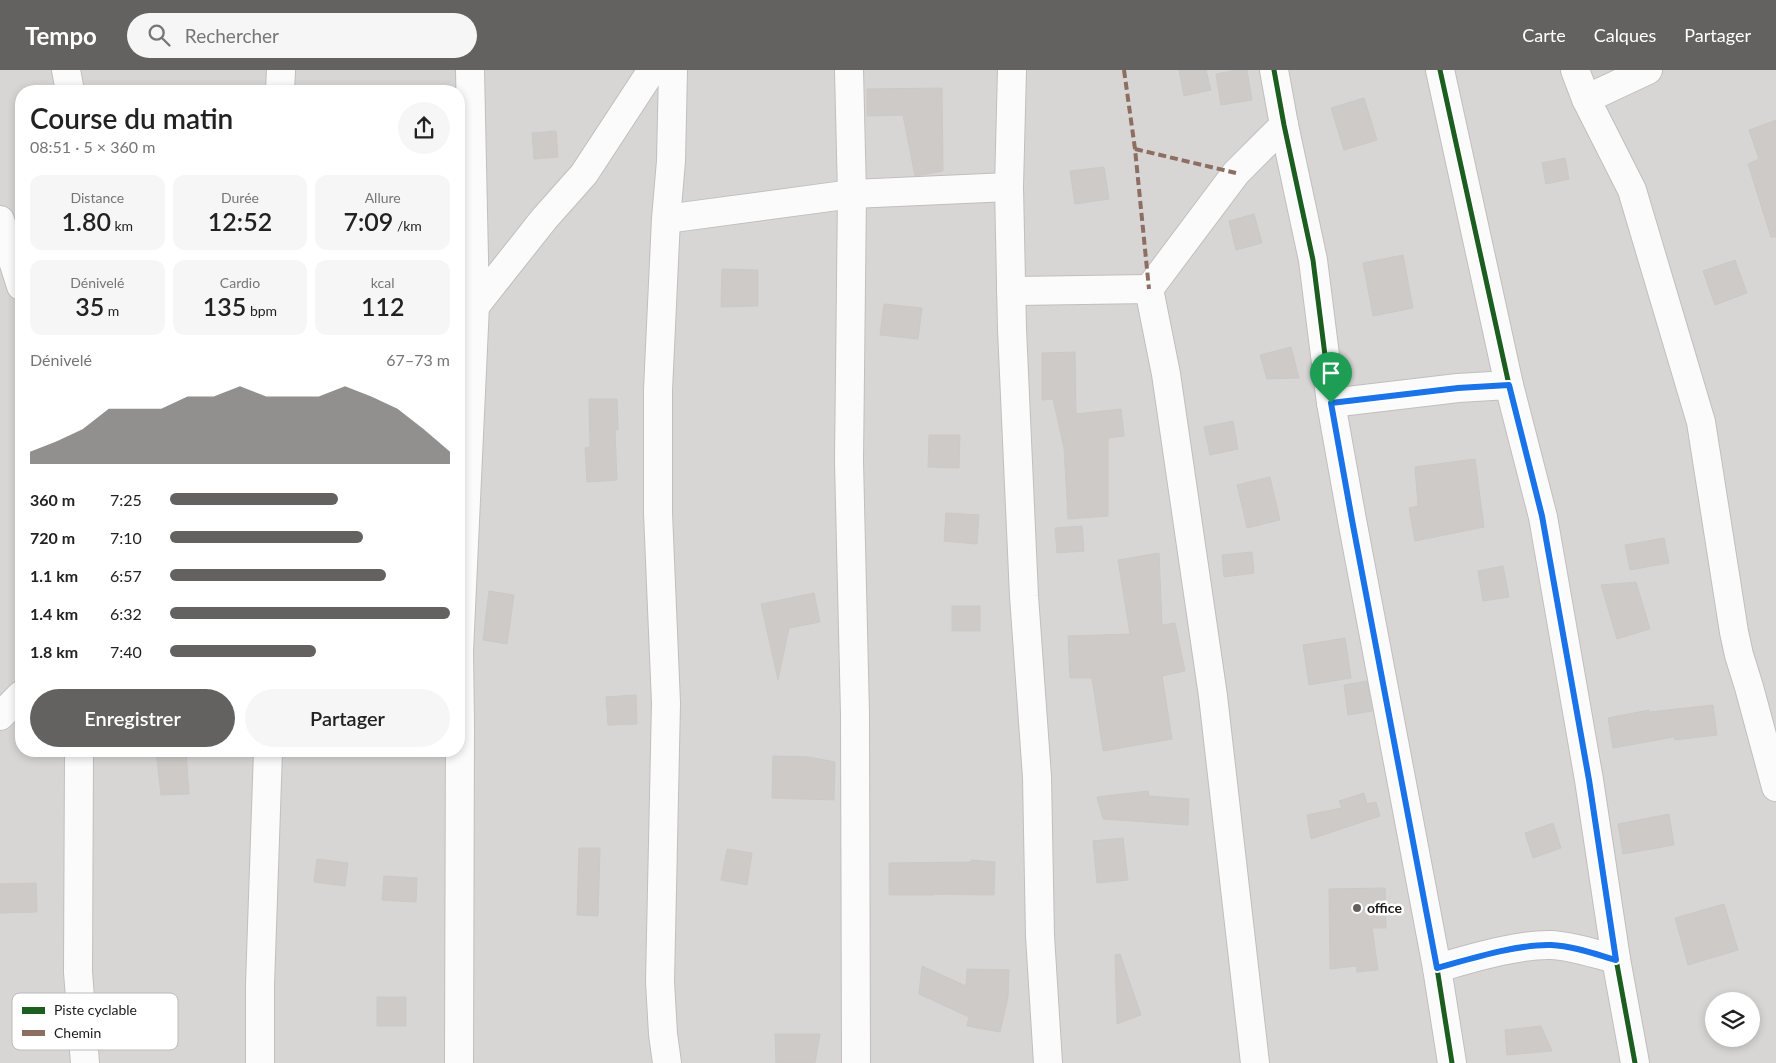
<!DOCTYPE html>
<html lang="fr">
<head>
<meta charset="utf-8">
<style>
  body { margin:0; font-family:Lato,sans-serif; background:#f6f6f6; color:#222; height:100vh; display:flex; flex-direction:column; font-size:19px; white-space:nowrap }
  * { box-sizing:border-box; margin:0 }
  p { font-size:16px; color:#767676 }
  .icon { flex:none; width:28px; height:28px; fill:none; stroke:currentColor; stroke-width:2; stroke-linecap:round; stroke-linejoin:round }
  .map { position:relative; flex:1; overflow:hidden }
  .sheet { position:absolute; left:15px; top:15px; width:450px; height:672px; display:flex; flex-direction:column; background:#fff; border-radius:20px; box-shadow:0 2px 8px #0003 }
  .sheet>* { flex:none }
  .tools { position:absolute; left:1705px; top:922px; display:grid; gap:10px }
  .tools a { display:grid; place-items:center; width:55px; height:55px; border-radius:50%; background:#fff; box-shadow:0 2px 8px #0003; font-size:25px }
  .pin { position:absolute; display:grid; place-items:center; width:42px; height:42px; color:#fff; margin:-51px -21px; border-radius:50% 50% 50% 0; rotate:-45deg; box-shadow:0 0 5px #0007 }
  .pin .icon { rotate:45deg }
  .round { display:grid; place-items:center; flex:none; width:52px; height:52px; border-radius:26px; background:#f6f6f6 }
  .summary { display:flex; align-items:center; justify-content:space-between; height:85px; padding:0 15px }
  h1 { font-size:28px; font-weight:600; line-height:38px }
  .stats { display:grid; grid-template-columns:repeat(3,1fr); gap:8px; height:85px; padding:5px 15px }
  .stats div { display:grid; align-content:center; border-radius:12px; background:#f6f6f6; text-align:center }
  .stats b { font-size:25px; font-weight:600 }
  .stats small { font-size:14px; font-weight:400 }
  .stats p { font-size:14px }
  .chart { height:140px; padding:10px 15px }
  .chart p { display:flex; justify-content:space-between }
  .chart svg { width:100%; height:90px; margin-top:5px; fill:#636261; opacity:.7 }
  .primary-button { display:flex; gap:10px; margin-top:auto; padding:10px 15px }
  .primary-button a { flex:1; height:58px; border-radius:30px; background:#636261; color:#fff; font-size:20px; font-weight:600; line-height:58px; text-align:center }
  .primary-button a+a { background:#f6f6f6; color:#222 }
  ul { padding:0 15px; list-style:none; font-size:16px }
  li { display:grid; grid-template-columns:80px 60px 1fr; align-items:center; height:38px }
  li i { height:12px; border-radius:6px; background:#636261 }
  header { display:flex; align-items:center; gap:30px; box-sizing:border-box; height:70px; padding:0 25px; background:#636261; color:#fff }
  header strong { font-size:24px }
  nav { display:flex; gap:28px; margin-inline-start:auto; font-size:18px }
  .search { width:350px; height:45px; background:#f6f6f6; display:flex; align-items:center; gap:12px; box-sizing:border-box; padding:0 18px; border-radius:28px; color:#767676; font-size:19px }
  .map>svg:first-child { display:block }
  .residential { fill:#d8d6d5; fill-rule:evenodd }
  .building { fill:#cecac8; stroke:#ccc8c5 }
  .lines { fill:none; stroke-linecap:round; stroke-linejoin:round }
  .street-casing { stroke:#c0bfbe; stroke-width:30 }
  .street { stroke:#fcfbfb; stroke-width:28 }
  .quiet { stroke:#8d6e63; stroke-width:4; stroke-dasharray:8 4; stroke-linecap:butt }
  .cycleway-casing { stroke:#fff; stroke-width:8 }
  .cycleway { stroke:#1b5e20; stroke-width:5 }
  .route-casing { stroke:#fff; stroke-width:10 }
  .route { stroke:#1a73e8; stroke-width:6 }
  .poi-dot { fill:#636261; stroke:#fff; stroke-width:2 }
  .labels { text-anchor:middle; stroke-width:5; stroke-linejoin:round; paint-order:stroke }
  .poi-label { font-size:14px; font-weight:bold; fill:#1b1b1b; stroke:#fff; text-anchor:start }
  .key { fill:#fff; stroke:#bbb; stroke-width:1 }
  .key-label { font-size:14px; fill:#1b1b1b }
</style>
</head>
<body>
<header>
<strong>Tempo</strong>
<div class="search"><svg class="icon" aria-label="search" viewBox="0 0 24 24"><circle cx="10" cy="10" r="6"/><path d="M15 15l6 6"/></svg>Rechercher</div>
<nav><a>Carte</a><a>Calques</a><a>Partager</a></nav>
</header>
<div class="map">
<svg width="1776" height="993" viewBox="0 0 1776 993">
  <rect width="100%" height="100%" fill="#e9e6e3"/>
  <!-- residential -->
  <path class="residential" d="M0,0H1776V993H0ZM21,21H459V681H21ZM1714,931H1751V969H1714Z"/>
  <!-- building -->
  <g class="building">
    <path d="M1179,0H1206L1211,20L1184,26Z"/>
    <path d="M1237,0H1247L1252,30L1221,35L1216,4Z"/>
    <path d="M942,18L943,101L915,106L903,45L867,46V19Z"/>
    <path d="M1364,28L1377,70L1344,80L1331,38Z"/>
    <path d="M1776,50V167H1771L1748,94L1759,89L1749,60Z"/>
    <path d="M556,61L558,87L534,89L532,63Z"/>
    <path d="M1565,88L1569,109L1546,114L1542,93Z"/>
    <path d="M1104,97L1109,129L1075,134L1070,101Z"/>
    <path d="M1254,144L1262,173L1236,180L1229,151Z"/>
    <path d="M1403,185L1413,238L1373,246L1363,193Z"/>
    <path d="M1735,190L1747,223L1715,235L1703,201Z"/>
    <path d="M722,199L758,200V236L721,237Z"/>
    <path d="M884,234L922,238L918,269L880,265Z"/>
    <path d="M1291,277L1299,308L1267,309L1260,285Z"/>
    <path d="M1075,282L1076,344L1121,339L1124,366L1108,368V446L1068,449L1064,378L1053,329L1042,330V283Z"/>
    <path d="M589,329H617L618,360H615L617,410L587,412L585,378L590,377Z"/>
    <path d="M1233,351L1238,379L1210,385L1204,357Z"/>
    <path d="M929,365H960L959,398L928,397Z"/>
    <path d="M1475,389L1484,457L1415,471L1409,438L1418,436L1415,397Z"/>
    <path d="M1270,407L1280,450L1247,458L1237,415Z"/>
    <path d="M946,443L979,445L977,474L944,471Z"/>
    <path d="M1082,456L1084,481L1057,483L1055,458Z"/>
    <path d="M1664,468L1669,493L1630,500L1625,475Z"/>
    <path d="M1252,482L1254,503L1224,507L1222,485Z"/>
    <path d="M1159,483L1162,555L1175,553L1185,601L1162,606L1172,669L1103,681L1092,608H1070L1068,566L1130,564L1118,490Z"/>
    <path d="M1503,496L1509,527L1483,531L1478,501Z"/>
    <path d="M1636,512L1650,559L1617,569L1601,515Z"/>
    <path d="M489,521L514,525L507,574L483,570Z"/>
    <path d="M814,523L820,552L789,558L778,610L761,534Z"/>
    <rect x="952" y="536" width="28" height="25"/>
    <path d="M1345,568L1351,608L1309,615L1303,575Z"/>
    <path d="M1367,611L1372,641L1348,645L1344,615Z"/>
    <path d="M636,625L637,654L608,655L606,627Z"/>
    <path d="M1713,635L1717,665L1675,670L1674,667L1613,678L1608,648L1649,640V642Z"/>
    <path d="M156,681H186L189,724L161,725Z"/>
    <path d="M773,686L809,687L835,692L834,730L772,728Z"/>
    <path d="M1148,721L1149,726L1189,729L1188,755L1103,749L1097,727Z"/>
    <path d="M1364,723L1367,734L1376,732L1380,746L1311,769L1307,745L1342,738L1339,731Z"/>
    <path d="M1669,744L1674,775L1623,784L1618,754Z"/>
    <path d="M1553,753L1561,778L1533,788L1525,763Z"/>
    <path d="M1123,768L1128,810L1097,813L1093,771Z"/>
    <path d="M579,778H600L598,846L577,845Z"/>
    <path d="M727,779L752,783L747,815L721,810Z"/>
    <path d="M317,789L348,793L345,816L314,812Z"/>
    <path d="M971,790L995,792L994,825L934,824V825H889V793L971,792Z"/>
    <path d="M384,806L417,808L416,832L382,830Z"/>
    <path d="M36,813L37,842L0,843V814Z"/>
    <path d="M1385,818L1386,858H1372L1378,900L1357,902L1356,896L1330,899L1329,819Z"/>
    <path d="M1724,834L1738,880L1688,895L1675,848Z"/>
    <path d="M1120,884L1141,945L1117,954L1115,885Z"/>
    <path d="M922,896L966,916L967,899L1009,900L1008,927L1000,962L967,956L969,947L919,924Z"/>
    <rect x="377" y="927" width="29" height="29"/>
    <path d="M1541,956L1552,981L1507,985L1505,960Z"/>
    <path d="M775,964H820L815,993H776Z"/>
  </g>
  <g class="lines">
    <defs>
      <g id="street">
        <path d="M66,0L70,21"/>
        <path d="M849,0L852,124L849,391L855,644L856,993"/>
        <path d="M1012,0L1009,117L1012,259L1024,526L1037,707L1040,866L1048,993"/>
        <path d="M1274,0L1284,55L1313,190L1331,333L1352,450L1437,898L1452,993"/>
        <path d="M1440,0L1509,315L1543,447L1589,710L1616,889L1635,993"/>
        <path d="M1575,0L1586,29L1648,0"/>
        <path d="M280,21L281,0"/>
        <path d="M1586,29L1632,120L1701,352L1734,562L1739,585L1749,617L1776,717"/>
        <path d="M666,149L852,124L1009,117"/>
        <path d="M0,150L21,216"/>
        <path d="M1011,221L1149,219"/>
        <path d="M472,240L544,149L584,104L652,0"/>
        <path d="M1331,333L1458,318L1509,315"/>
        <path d="M0,646L21,625"/>
        <path d="M79,681L78,902L85,993"/>
        <path d="M1437,898C1470,889 1518,874 1551,875C1573,876 1595,884 1616,889"/>
        <path d="M260,993V915L268,681"/>
        <path d="M459,993L460,656L459,581L475,235L470,0"/>
        <path d="M667,993L663,964L660,912L666,633L658,443V320L666,149L671,91L673,0"/>
        <path d="M1255,993L1213,626L1166,304L1149,219L1236,103L1284,55"/>
      </g>
    </defs>
    <!-- street casing -->
    <use href="#street" class="street-casing"/>
    <!-- street -->
    <use href="#street" class="street"/>
    <!-- quiet -->
    <g class="quiet">
      <path d="M1124,0L1135,79L1149,219"/>
      <path d="M1135,79L1236,103"/>
    </g>
    <defs>
      <g id="cycleway">
        <path d="M1274,0L1284,55L1313,190L1331,333L1352,450L1437,898L1452,993"/>
        <path d="M1440,0L1509,315L1543,447L1589,710L1616,889L1635,993"/>
      </g>
    </defs>
    <!-- cycleway casing -->
    <use href="#cycleway" class="cycleway-casing"/>
    <!-- cycleway -->
    <use href="#cycleway" class="cycleway"/>
  </g>
  <g class="lines">
    <defs>
      <path id="route" d="M1509,315L1542,446L1589,710L1616,890C1595,884 1573,876 1551,875C1518,874 1470,889 1437,898L1352,450L1331,333L1458,318Z"/>
    </defs>
    <!-- route casing -->
    <use href="#route" class="route-casing"/>
    <!-- route -->
    <use href="#route" class="route"/>
  </g>
  <!-- markers -->
  <circle class="poi-dot" cx="1357" cy="838" r="5"/>
  <g class="labels">
    <!-- poi labels -->
    <g class="poi-label">
      <text x="1367" y="843">office</text>
    </g>
  </g>
  <!-- legend -->
  <rect x="12" y="923" width="166" height="57" rx="8" class="key"/>
  <rect x="22" y="937" width="23" height="7" fill="#1b5e20"/>
  <rect x="22" y="960" width="23" height="6" fill="#8d6e63"/>
  <g class="key-label">
    <text x="54" y="945">Piste cyclable</text>
    <text x="54" y="968">Chemin</text>
  </g>
</svg>
<div class="tools">
<a><svg class="icon" aria-label="layers" viewBox="0 0 24 24"><path d="M12 4l9 5-9 5-9-5zM3 14l9 5 9-5"/></svg></a>
</div>
<div class="pin" style="left:1331px;top:333px;background:#1e9e55"><svg class="icon" aria-label="arrive" viewBox="0 0 24 24"><path d="M6 21V4h12l-3 4 3 4H6"/></svg></div>
<section class="sheet">
<div class="summary"><div><h1>Course du matin</h1><p>08:51 · 5 × 360 m</p></div><a class="round"><svg class="icon" aria-label="share" viewBox="0 0 24 24"><path d="M12 15V3M7 8l5-5 5 5M5 13v7h14v-7"/></svg></a></div>
<div class="stats">
<div><p>Distance</p><b>1.80<small> km</small></b></div>
<div><p>Durée</p><b>12:52</b></div>
<div><p>Allure</p><b>7:09<small> /km</small></b></div>
</div>
<div class="stats">
<div><p>Dénivelé</p><b>35<small> m</small></b></div>
<div><p>Cardio</p><b>135<small> bpm</small></b></div>
<div><p>kcal</p><b>112</b></div>
</div>
<div class="chart"><p><span>Dénivelé</span>67–73 m</p>
<svg viewBox="0 0 160 44" preserveAspectRatio="none"><path d="M0 44V38L10 33L20 27L30 17L40 17L50 17L60 11L70 11L80 6L90 11L100 11L110 11L120 6L130 11L140 17L150 27L160 38V44z"/></svg>
</div>
<ul>
<li><b>360 m</b>7:25<i style="width:60%"></i></li>
<li><b>720 m</b>7:10<i style="width:69%"></i></li>
<li><b>1.1 km</b>6:57<i style="width:77%"></i></li>
<li><b>1.4 km</b>6:32<i style="width:100%"></i></li>
<li><b>1.8 km</b>7:40<i style="width:52%"></i></li>
</ul>
<div class="primary-button"><a>Enregistrer</a><a>Partager</a></div>
</section>
</div>
</body>
</html>
